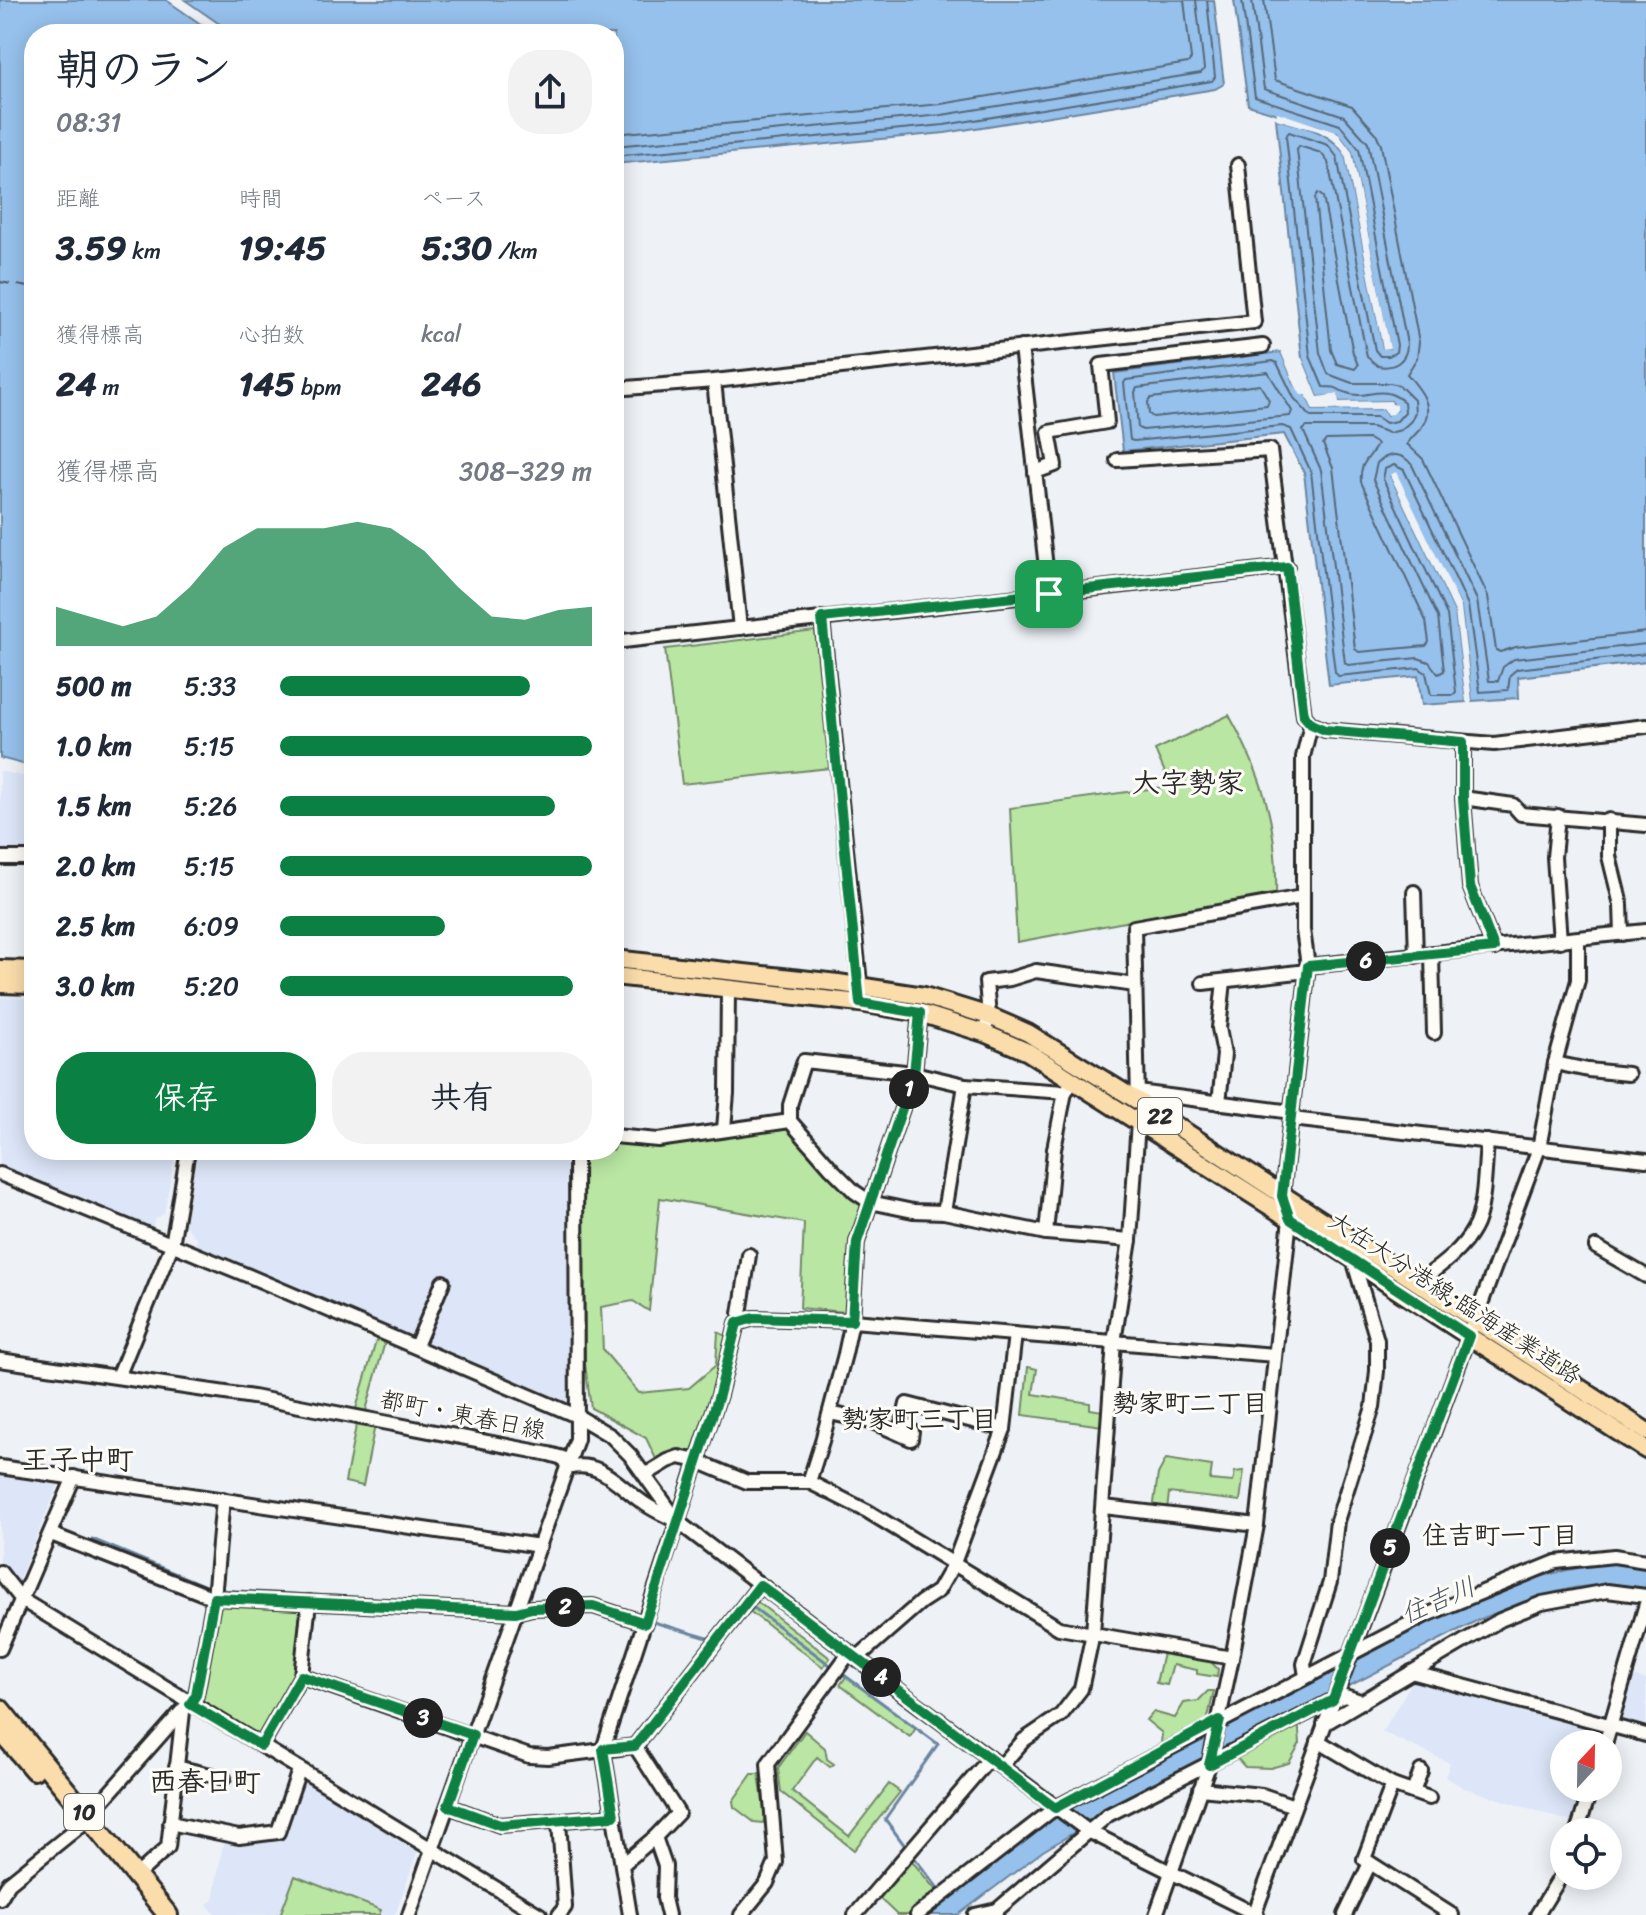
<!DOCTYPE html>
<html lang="ja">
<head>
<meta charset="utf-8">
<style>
  body { margin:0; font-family:Sriracha,"Klee One",sans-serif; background:#f2f2f3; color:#1f2937; height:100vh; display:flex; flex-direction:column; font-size:30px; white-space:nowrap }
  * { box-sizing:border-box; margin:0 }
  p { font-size:26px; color:#747a83 }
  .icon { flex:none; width:44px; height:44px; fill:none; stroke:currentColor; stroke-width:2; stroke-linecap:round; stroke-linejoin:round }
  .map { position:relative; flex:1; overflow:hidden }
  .details { position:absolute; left:24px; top:24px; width:600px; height:1136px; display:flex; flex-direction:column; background:#fff; border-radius:32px; box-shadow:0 4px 20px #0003 }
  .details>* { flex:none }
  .needle { width:52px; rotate:22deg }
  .controls { position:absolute; left:1550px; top:1730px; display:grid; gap:16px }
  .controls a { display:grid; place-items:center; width:72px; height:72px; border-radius:50%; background:#fff; box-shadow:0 4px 20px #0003; font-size:40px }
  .pin { position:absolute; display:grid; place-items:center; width:68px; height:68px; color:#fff; margin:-34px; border-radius:16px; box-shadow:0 4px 12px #0006 }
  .km { position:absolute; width:40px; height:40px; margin:-20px; border-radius:50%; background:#222; color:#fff; font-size:22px; line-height:40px; text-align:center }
  .round { display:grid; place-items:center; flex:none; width:84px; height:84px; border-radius:32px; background:#f2f2f3 }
  .summary { display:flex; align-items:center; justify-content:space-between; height:136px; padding:0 32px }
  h1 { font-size:44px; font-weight:700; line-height:60px }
  .stats { display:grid; grid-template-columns:repeat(3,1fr); gap:12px; height:136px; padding:8px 32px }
  .stats div { display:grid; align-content:center }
  .stats b { font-size:34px; font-weight:700 }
  .stats small { font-size:22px; font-weight:400 }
  .stats p { font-size:22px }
  .chart { height:224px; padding:16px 32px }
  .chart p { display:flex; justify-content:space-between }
  .chart svg { width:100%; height:144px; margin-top:8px; fill:#0b8043; opacity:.7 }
  .cta { display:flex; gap:16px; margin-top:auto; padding:16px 32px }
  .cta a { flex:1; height:92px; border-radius:32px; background:#0b8043; color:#fff; font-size:32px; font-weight:700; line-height:92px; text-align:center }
  .cta a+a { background:#f2f2f3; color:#1f2937 }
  ul { padding:0 32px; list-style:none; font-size:26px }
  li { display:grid; grid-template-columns:128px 96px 1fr; align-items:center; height:60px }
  li i { height:20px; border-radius:10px; background:#0b8043 }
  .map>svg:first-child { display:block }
  .built { fill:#dce6f8 }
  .green { fill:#b9e6a3; stroke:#728867; stroke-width:2 }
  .water { fill:#96c1ec; stroke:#6b859f; stroke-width:2 }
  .pier { fill:#eef2f7 }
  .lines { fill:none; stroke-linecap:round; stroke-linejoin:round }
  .shore { stroke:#566778; stroke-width:2 }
  .stream { stroke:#6b859f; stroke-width:3 }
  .ferry { stroke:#4b5865; stroke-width:2; stroke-dasharray:10 8; stroke-linecap:butt }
  .minor-casing { stroke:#2b2b2b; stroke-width:18 }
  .major-casing { stroke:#2b2b2b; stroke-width:22 }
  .highway-casing { stroke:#2b2b2b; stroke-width:24 }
  .minor { stroke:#fdfcf7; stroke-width:12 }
  .major { stroke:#fbddab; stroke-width:16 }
  .highway { stroke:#fbddab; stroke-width:18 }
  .route-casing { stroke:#fff; stroke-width:16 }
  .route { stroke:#0b8043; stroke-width:10 }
  .labels { text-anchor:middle; stroke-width:6; stroke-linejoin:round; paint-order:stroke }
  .shield { fill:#fdfcf7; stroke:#6a6a68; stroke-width:2 }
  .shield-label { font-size:22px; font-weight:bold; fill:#2b2b2b }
  .street-label { font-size:24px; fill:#2b2b2b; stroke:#fdfcf7 }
  .neighbourhood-label { font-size:26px; font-weight:bold; fill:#2b2b2b; stroke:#fdfcf7 }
  .water-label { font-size:26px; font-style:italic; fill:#4b5865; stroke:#fdfcf7 }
  .quarter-label { font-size:28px; font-weight:bold; fill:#2b2b2b; stroke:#fdfcf7 }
</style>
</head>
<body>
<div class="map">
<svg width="1646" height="1915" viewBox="0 0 1646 1915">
  <rect width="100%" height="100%" fill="#eef2f7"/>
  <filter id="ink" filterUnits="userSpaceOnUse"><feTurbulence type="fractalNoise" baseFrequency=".0125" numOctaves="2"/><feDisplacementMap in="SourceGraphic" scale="16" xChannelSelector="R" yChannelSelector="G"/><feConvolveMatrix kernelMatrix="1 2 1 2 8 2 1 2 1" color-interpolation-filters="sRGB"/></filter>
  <g filter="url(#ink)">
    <!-- built -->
    <g class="built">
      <path d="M0,771L34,779V852H0Z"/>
      <path d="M0,997L34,998V1150H176L164,1214L155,1219L152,1229L0,1167Z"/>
      <path d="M198,1150H566L570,1385L567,1402L195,1246L197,1239L185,1225Z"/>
      <path d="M0,1472L60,1481L17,1583L0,1562Z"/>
      <path d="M1629,1675L1646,1680V1728L1618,1721L1616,1717Z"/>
      <path d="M1418,1680L1601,1729L1600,1744H1564V1788H1586L1575,1823L1464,1788L1445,1777L1450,1763L1382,1732L1412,1682Z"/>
      <path d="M299,1777L418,1850L395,1915H215L207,1904L213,1900L224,1837L279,1836Z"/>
    </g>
    <!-- green -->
    <g class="green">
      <path d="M815,631L829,768L682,784L665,649Z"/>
      <path d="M1229,715C1263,776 1278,824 1276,894L1017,942L1010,808L1171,786L1155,750Z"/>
      <path d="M789,1124L866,1202L854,1244L845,1312L800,1308L804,1223L660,1198L649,1311L633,1301L601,1307L603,1350L639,1393L689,1388L716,1365L718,1332L730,1338L715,1398L692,1451L678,1452L656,1459L646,1438L591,1408L585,1364L583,1150H614V1138Z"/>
      <path d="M377,1338L385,1342L365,1414L355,1412Z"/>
      <path d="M1028,1367L1037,1369L1033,1394L1090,1403V1409L1103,1411V1426L1023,1415Z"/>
      <path d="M357,1421L375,1425L363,1486L345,1482Z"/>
      <path d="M1166,1459L1212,1466L1210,1480L1233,1482L1235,1472L1244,1471L1240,1501L1169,1493L1167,1511L1153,1510L1158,1474Z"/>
      <path d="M755,1600L830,1658L823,1667L748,1610Z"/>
      <path d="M219,1604L303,1608L296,1674L257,1738L204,1705L202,1696Z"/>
      <path d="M1164,1649L1202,1653L1218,1669L1217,1677L1197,1674V1670L1173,1665L1167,1685L1156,1683Z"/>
      <path d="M846,1677L916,1728L910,1737L840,1685Z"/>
      <path d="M1208,1691H1214L1206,1726L1168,1745L1161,1744L1162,1733L1146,1720L1153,1712L1175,1718L1184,1703L1198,1701Z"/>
      <path d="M1298,1719L1300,1743L1289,1763L1270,1768L1245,1767L1233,1754Z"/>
      <path d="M805,1731L825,1748L827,1759L834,1764L830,1767L817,1757L792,1791L849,1836L889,1784L900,1792L854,1850L781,1792L778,1768Z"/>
      <path d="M752,1774H759L765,1816L763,1823L754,1822L734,1807L733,1801Z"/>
      <path d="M908,1856L939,1894L914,1915H897L877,1896Z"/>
      <path d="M295,1876L381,1910L379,1915H280Z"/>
    </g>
    <!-- water -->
    <g class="water">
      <path d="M0,0H166L215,34H34V767L0,758Z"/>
      <path d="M185,0H1214L1224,84L1215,89L945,133L614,164V34H234Z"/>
      <path d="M1234,0H1646V662L1518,677L1519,698L1472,701L1461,607L1390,475L1455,612L1466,702L1422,705L1418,676L1329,685L1304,473L1284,434L1123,451L1114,373L1281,352L1295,385L1306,395L1313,410L1384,409L1387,415L1397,410L1391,401L1339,402L1337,395L1318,397L1302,358L1276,119C1305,127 1326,129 1345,154L1383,348H1389L1352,152L1337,132L1248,105Z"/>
      <path d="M1613,1563L1646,1568V1591C1589,1573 1531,1599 1478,1620L1142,1792L1043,1851L958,1915H923C963,1885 1002,1852 1044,1825C1137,1765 1239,1717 1337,1667C1425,1623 1514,1572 1613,1563Z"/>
    </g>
    <!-- pier -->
    <g class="pier">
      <path d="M1277,112L1337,132L1352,152L1390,348L1383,349L1345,154L1334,139L1318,131L1276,119Z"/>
      <path d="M1281,352L1286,354L1299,383L1303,391L1309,393L1316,406L1337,405L1334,399L1314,400L1298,357L1302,358L1318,397L1338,394L1339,402L1391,401L1392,404L1397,405V410L1393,414L1387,415L1384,409L1313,410L1306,395H1301L1295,385Z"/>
      <path d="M1396,472L1461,607L1472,701L1466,702L1455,612L1390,475Z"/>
    </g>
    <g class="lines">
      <!-- shore -->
      <g class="shore">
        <path d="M1242,0L1255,97L1340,125L1359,149L1397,345L1396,352L1389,356H1380L1375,350L1337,157L1328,145L1289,132L1286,136L1310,356L1323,387C1341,387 1334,389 1347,393C1367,401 1381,382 1404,402L1405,412L1397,421L1386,423L1377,417H1311L1294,398L1277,363L1273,361L1126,380L1124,383L1130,440L1134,441L1282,426L1291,429L1311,472L1335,672L1338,676L1419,668L1426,673L1431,695H1453L1456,692L1447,615L1383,479L1385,469L1394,465L1404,470L1468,605L1480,692L1508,690L1510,675L1517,669L1646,654"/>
        <path d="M1252,0L1264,89L1344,116L1368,143L1407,344C1407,361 1394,369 1378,366L1367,357L1328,162L1321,153L1299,146L1297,150L1320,353L1328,374L1352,383H1390L1399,385L1414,400L1415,412L1411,421L1401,430L1389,433L1372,427H1307L1303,430L1321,470L1345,663L1348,665L1418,658L1429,662L1438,674L1444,671L1438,617L1373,480L1377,463C1389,452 1402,452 1412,465L1477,600L1489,681H1498L1503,667L1514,659L1646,644"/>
        <path d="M1264,0L1275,80L1352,106L1376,133L1381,145L1419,342L1417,358L1407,374C1421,390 1436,407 1421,428C1416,434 1411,438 1407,444L1423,459L1488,596L1496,650L1500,652L1516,647L1646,632"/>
        <path d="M614,134L941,104L1188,63L1191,59L1184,0"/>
        <path d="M614,146L942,115L1201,73L1204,69L1196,0"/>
        <path d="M614,156L944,125L1212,81L1215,77L1207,0"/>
        <path d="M1318,193L1323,197L1353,353L1358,365L1355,369L1337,364L1331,350L1315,198Z"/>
        <path d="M1268,372L1292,411L1290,416L1143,430L1138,428L1135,392L1137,388Z"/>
        <path d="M1260,385L1269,400L1267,405L1153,417L1149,414L1148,402L1151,398Z"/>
        <path d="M1326,440L1369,439L1377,444C1371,459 1359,460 1361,482L1426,621L1429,642L1426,646L1359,652L1355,649L1333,468L1323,444Z"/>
      </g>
      <!-- stream -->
      <g class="stream">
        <path d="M92,1539L210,1588"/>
        <path d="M218,1590L503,1605"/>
        <path d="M744,1616L754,1608L834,1668"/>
        <path d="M650,1621L711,1639"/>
        <path d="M840,1672L938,1744L885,1819L908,1850"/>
        <path d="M913,1856L940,1891"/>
      </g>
      <!-- ferry -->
      <path class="ferry" d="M0,282L34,288"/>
      <defs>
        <g id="minor">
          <path d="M1021,347L1049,594"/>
          <path d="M714,381L740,628"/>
          <path d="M614,389L714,381L1254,322L1238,165"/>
          <path d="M1117,460L1270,450L1304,716L1311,724L1325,730L1494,744L1646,726"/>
          <path d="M1035,472L1055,465L1049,432L1107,422L1101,365L1263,346"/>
          <path d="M822,618L861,993"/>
          <path d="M614,642L1287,567"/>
          <path d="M1463,742V798L1470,886L1494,948"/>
          <path d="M1463,798L1513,805L1521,814L1646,825"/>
          <path d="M1558,816L1554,857L1560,941"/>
          <path d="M1609,820V856L1621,905L1622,934"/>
          <path d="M0,858H34"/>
          <path d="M1414,892L1416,956"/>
          <path d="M1432,955L1434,1033"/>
          <path d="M1308,966L1646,931"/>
          <path d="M1203,983L1307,971"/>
          <path d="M984,1033L989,1016L986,982L1010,979L1036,971L1135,985"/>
          <path d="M1555,1063L1588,1070L1628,1074"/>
          <path d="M1138,1092L1292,1112"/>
          <path d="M1138,1101L1134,927L1302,897"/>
          <path d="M1219,1103L1224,1054L1219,1028L1224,981"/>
          <path d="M1292,1119L1646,1160"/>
          <path d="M790,1121V1105L804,1061L914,1073L965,1085L1065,1092"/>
          <path d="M724,1129L727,1093L728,989"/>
          <path d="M614,1136L658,1140L790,1121L831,1168L855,1192L870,1202L913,1211L944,1212L1046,1233L1130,1240"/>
          <path d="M0,1174L249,1276L579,1417L611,1436L630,1455L674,1516"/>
          <path d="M944,1212L965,1085"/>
          <path d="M1046,1233L1054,1149L1065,1092L1069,1087"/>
          <path d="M1596,1247L1646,1276"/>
          <path d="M1418,1283C1437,1268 1461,1252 1473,1230C1485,1211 1485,1164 1487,1141"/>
          <path d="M740,1314L749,1255"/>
          <path d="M416,1346L443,1282"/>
          <path d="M0,1360L253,1397L549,1454L563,1458L568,1468C601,1459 619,1487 645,1504C655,1511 667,1516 678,1522L905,1695L1088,1831L1257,1915"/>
          <path d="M118,1377L172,1245L188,1150"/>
          <path d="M830,1413L875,1423L911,1439L912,1431L903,1422L907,1404L1004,1429"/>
          <path d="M0,1467L540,1546"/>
          <path d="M645,1475L668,1461L679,1457L697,1461L747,1482H809L867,1511L1059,1628L1232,1658"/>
          <path d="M809,1482L822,1441L845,1354L852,1321L857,1242L914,1073L920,1013"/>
          <path d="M1104,1507L1257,1525"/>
          <path d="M51,1534L214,1598L516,1612L532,1608L593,1606L645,1623"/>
          <path d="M0,1572L22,1600L540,1915"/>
          <path d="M0,1649L74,1477"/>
          <path d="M857,1658L921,1602L938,1591L954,1563L1004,1429L1015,1334"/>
          <path d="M1411,1672L1646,1735"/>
          <path d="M301,1676L309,1602"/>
          <path d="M1306,1676L1304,1664L1330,1582L1337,1521L1373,1407L1377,1371V1340L1353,1259"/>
          <path d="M1324,1724L1500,1620L1542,1603L1607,1591L1646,1596"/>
          <path d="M1318,1741L1392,1785L1429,1798"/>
          <path d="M1605,1744L1646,1604"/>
          <path d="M261,1746L301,1676L529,1756L548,1757L635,1746L760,1585"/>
          <path d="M635,1746L678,1813L655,1837"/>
          <path d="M1001,1766L1024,1740L1061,1715L1081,1689L1093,1633L1114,1342L1130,1240L1138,1122"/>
          <path d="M176,1767L224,1778"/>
          <path d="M1392,1785L1364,1859L1452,1915"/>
          <path d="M1200,1789L1262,1795L1294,1806"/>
          <path d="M1413,1792L1421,1771"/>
          <path d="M448,1806L500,1825L614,1816"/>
          <path d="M170,1823L239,1837L278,1832L299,1770"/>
          <path d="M1577,1832L1591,1788"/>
          <path d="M622,1865L655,1837L665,1866L664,1898L668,1915"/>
          <path d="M136,1876L168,1847L183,1712"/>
          <path d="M0,1898L9,1883L81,1825L196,1695L214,1598L223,1499"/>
          <path d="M409,1915L577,1439L576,1150"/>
          <path d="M559,1915L565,1907L559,1822"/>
          <path d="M630,1915L603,1749L719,1395L737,1323L754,1318L852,1321L1275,1355"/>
          <path d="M741,1915L767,1883L776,1862L768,1764L850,1652"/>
          <path d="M855,1915L990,1758"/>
          <path d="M917,1915L1055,1808L1424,1616L1556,1562L1614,1556L1646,1561"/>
          <path d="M975,1915L997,1910L1108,1815L1333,1700L1345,1696L1363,1702"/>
          <path d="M1156,1915L1209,1765L1232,1658L1257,1525L1290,1219L1282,1196L1308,966L1303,930V757L1311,724"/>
          <path d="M1254,1915L1539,1148L1555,1063L1578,980V939"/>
          <path d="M1345,1915L1370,1863"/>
          <path d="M1537,1915L1564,1871"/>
        </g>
        <g id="major">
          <path d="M614,959L838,983L924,996L989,1016L1028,1033L1138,1101L1646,1431"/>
          <path d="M0,969L34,970"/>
          <path d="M614,976L860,1003L920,1013L984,1033L1028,1052L1353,1259L1394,1288L1646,1450"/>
          <path d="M0,984L34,985"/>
        </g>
        <g id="highway">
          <path d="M0,1709L168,1915"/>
          <path d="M0,1730L34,1770"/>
        </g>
      </defs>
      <!-- minor casing -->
      <use href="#minor" class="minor-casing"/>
      <!-- major casing -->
      <use href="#major" class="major-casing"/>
      <!-- highway casing -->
      <use href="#highway" class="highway-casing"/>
      <!-- minor -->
      <use href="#minor" class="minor"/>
      <!-- major -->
      <use href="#major" class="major"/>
      <!-- highway -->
      <use href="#highway" class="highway"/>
    </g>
  </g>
  <g class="lines" filter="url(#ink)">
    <defs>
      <path id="route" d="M1287,567L1304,716L1311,724L1325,730L1463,742V798L1470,886L1494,948L1308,966L1282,1196L1290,1219L1469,1336L1333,1700L1209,1765L1220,1720L1055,1808L760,1585L635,1746L603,1749L614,1816L500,1825L448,1806L473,1735L301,1676L261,1746L190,1704L196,1695L214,1598L516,1612L532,1608L593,1606L645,1623L719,1395L737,1323L754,1318L852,1321L857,1242L914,1073L920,1013L860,1003L822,618Z"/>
    </defs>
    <!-- route casing -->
    <use href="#route" class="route-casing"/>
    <!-- route -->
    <use href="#route" class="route"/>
  </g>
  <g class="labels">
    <!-- shield labels -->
    <g class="shield">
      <rect x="1138" y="1098" width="44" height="36" rx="6"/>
      <rect x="64" y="1794" width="40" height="36" rx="6"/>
    </g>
    <g class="shield-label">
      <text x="1160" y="1124">22</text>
      <text x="84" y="1820">10</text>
    </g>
    <!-- street labels -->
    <g class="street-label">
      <text transform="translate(1455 1298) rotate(33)" y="8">大在大分港線;臨海産業道路</text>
      <text transform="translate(463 1415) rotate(11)" y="8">都町・東春日線</text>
    </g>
    <!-- neighbourhood labels -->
    <g class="neighbourhood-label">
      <text x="1190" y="1412">勢家町二丁目</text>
      <text x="919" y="1428">勢家町三丁目</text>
      <text x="1500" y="1544">住吉町一丁目</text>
    </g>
    <!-- water labels -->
    <g class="water-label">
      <text transform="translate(1438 1600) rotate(-23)" y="9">住吉川</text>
    </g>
    <!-- quarter labels -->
    <g class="quarter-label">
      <text x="1188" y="792">大字勢家</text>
      <text x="78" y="1469">王子中町</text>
      <text x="205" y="1791">西春日町</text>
    </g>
  </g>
</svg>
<div class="controls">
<a><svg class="needle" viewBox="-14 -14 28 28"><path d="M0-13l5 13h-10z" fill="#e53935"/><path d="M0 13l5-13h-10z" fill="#747a83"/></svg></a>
<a><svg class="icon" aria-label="locate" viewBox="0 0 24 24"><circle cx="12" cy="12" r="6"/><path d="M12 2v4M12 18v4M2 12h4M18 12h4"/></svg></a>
</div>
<div class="pin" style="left:1049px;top:594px;background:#1e9e55"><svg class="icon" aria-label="arrive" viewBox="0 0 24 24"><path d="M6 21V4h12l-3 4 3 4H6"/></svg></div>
<b class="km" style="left:909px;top:1089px">1</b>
<b class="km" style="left:565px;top:1607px">2</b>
<b class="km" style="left:423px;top:1718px">3</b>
<b class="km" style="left:881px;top:1677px">4</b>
<b class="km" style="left:1390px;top:1548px">5</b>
<b class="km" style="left:1366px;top:961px">6</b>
<section class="details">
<div class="summary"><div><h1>朝のラン</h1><p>08:31</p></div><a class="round"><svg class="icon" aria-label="share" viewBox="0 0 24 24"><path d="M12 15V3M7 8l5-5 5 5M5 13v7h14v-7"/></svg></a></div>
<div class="stats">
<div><p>距離</p><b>3.59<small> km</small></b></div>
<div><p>時間</p><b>19:45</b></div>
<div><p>ペース</p><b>5:30<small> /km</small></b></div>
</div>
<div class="stats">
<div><p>獲得標高</p><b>24<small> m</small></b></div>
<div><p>心拍数</p><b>145<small> bpm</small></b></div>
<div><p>kcal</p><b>246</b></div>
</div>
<div class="chart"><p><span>獲得標高</span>308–329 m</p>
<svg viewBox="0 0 160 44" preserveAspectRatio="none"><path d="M0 44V32L10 35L20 38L30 35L40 26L50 14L60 8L70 8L80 8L90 6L100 8L110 15L120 26L130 35L140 36L150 33L160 32V44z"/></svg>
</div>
<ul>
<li><b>500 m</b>5:33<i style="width:80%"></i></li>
<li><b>1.0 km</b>5:15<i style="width:100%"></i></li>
<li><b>1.5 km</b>5:26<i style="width:88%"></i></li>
<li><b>2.0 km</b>5:15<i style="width:100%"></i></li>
<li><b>2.5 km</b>6:09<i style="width:53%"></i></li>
<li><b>3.0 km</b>5:20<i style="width:94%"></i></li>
</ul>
<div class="cta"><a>保存</a><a>共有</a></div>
</section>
</div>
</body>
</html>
